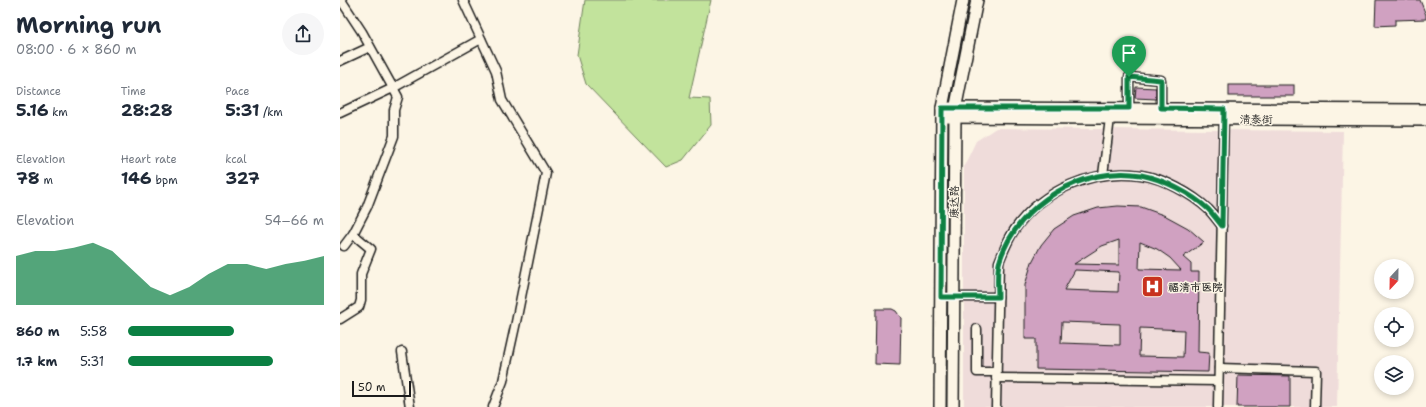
<!DOCTYPE html>
<html lang="en">
<head>
<meta charset="utf-8">
<style>
  body { margin:0; font-family:"Shantell Sans","LXGW WenKai TC",sans-serif; background:#f6f6f7; color:#1f2937; height:100vh; display:flex; flex-direction:column; font-size:15px; white-space:nowrap }
  * { box-sizing:border-box; margin:0 }
  p { font-size:13px; color:#747a83 }
  .icon { flex:none; width:22px; height:22px; fill:none; stroke:currentColor; stroke-width:2; stroke-linecap:round; stroke-linejoin:round }
  .map { position:relative; flex:1; overflow:hidden }
  .panel { display:flex; flex-direction:column; background:#fff; width:340px }
  .panel>* { flex:none }
  .needle { width:26px; rotate:202deg }
  .fabs { position:absolute; left:1034px; top:259px; display:grid; gap:8px }
  .fabs a { display:grid; place-items:center; width:40px; height:40px; border-radius:50%; background:#fff; box-shadow:0 2px 6px #0003; font-size:20px }
  .scale { position:absolute; left:12px; bottom:10px; width:59px; box-sizing:border-box; padding-left:4px; border:2px solid #1c1c1c; border-top:0; font-size:11px; line-height:14px; white-space:nowrap; color:#1c1c1c; -webkit-text-stroke:3px #fcf5e5; paint-order:stroke }
  .pin { position:absolute; display:grid; place-items:center; width:34px; height:34px; color:#fff; margin:-41px -17px; border-radius:50% 50% 50% 0; rotate:-45deg; box-shadow:0 0 4px #0007 }
  .pin .icon { rotate:45deg }
  .round { display:grid; place-items:center; flex:none; width:42px; height:42px; border-radius:21px; background:#f6f6f7 }
  .summary { display:flex; align-items:center; justify-content:space-between; height:68px; padding:0 16px }
  h1 { font-size:22px; font-weight:700; line-height:30px }
  .figures { display:grid; grid-template-columns:repeat(3,1fr); gap:6px; height:68px; padding:4px 16px }
  .figures div { display:grid; align-content:center }
  .figures b { font-size:17px; font-weight:700 }
  .figures small { font-size:11px; font-weight:400 }
  .figures p { font-size:11px }
  .chart { height:112px; padding:8px 16px }
  .chart p { display:flex; justify-content:space-between }
  .chart svg { width:100%; height:72px; margin-top:4px; fill:#0b8043; opacity:.7 }
  ul { padding:0 16px; list-style:none; font-size:13px }
  li { display:grid; grid-template-columns:64px 48px 1fr; align-items:center; height:30px }
  li i { height:10px; border-radius:5px; background:#0b8043 }
  main { display:flex; flex:1; min-height:0 }
  .map>svg:first-child { display:block }
  .built { fill:#efdcda }
  .green { fill:#c2e39c; stroke:#6f805c }
  .building { fill:#d0a1c1; stroke:#1c1c1c; fill-rule:evenodd }
  .lines { fill:none; stroke-linecap:round; stroke-linejoin:round }
  .street-casing { stroke:#1c1c1c; stroke-width:11 }
  .secondary-casing { stroke:#1c1c1c; stroke-width:14 }
  .street { stroke:#fcf5e5; stroke-width:8 }
  .secondary { stroke:#fcf5e5; stroke-width:11 }
  .route-casing { stroke:#fff; stroke-width:8 }
  .route { stroke:#0b8043; stroke-width:5 }
  .labels { text-anchor:middle; stroke-width:3; stroke-linejoin:round; paint-order:stroke }
  .street-label { font-size:11px; fill:#1c1c1c; stroke:#fcf5e5 }
  .poi-label { font-size:11px; font-weight:bold; fill:#1c1c1c; stroke:#fcf5e5; text-anchor:start }
</style>
</head>
<body>
<main>
<section class="panel">
<div class="summary"><div><h1>Morning run</h1><p>08:00 · 6 × 860 m</p></div><a class="round"><svg class="icon" aria-label="share" viewBox="0 0 24 24"><path d="M12 15V3M7 8l5-5 5 5M5 13v7h14v-7"/></svg></a></div>
<div class="figures">
<div><p>Distance</p><b>5.16<small> km</small></b></div>
<div><p>Time</p><b>28:28</b></div>
<div><p>Pace</p><b>5:31<small> /km</small></b></div>
</div>
<div class="figures">
<div><p>Elevation</p><b>78<small> m</small></b></div>
<div><p>Heart rate</p><b>146<small> bpm</small></b></div>
<div><p>kcal</p><b>327</b></div>
</div>
<div class="chart"><p><span>Elevation</span>54–66 m</p>
<svg viewBox="0 0 160 44" preserveAspectRatio="none"><path d="M0 44V14L10 11L20 11L30 9L40 6L50 11L60 22L70 33L80 38L90 33L100 25L110 19L120 19L130 22L140 19L150 17L160 14V44z"/></svg>
</div>
<ul>
<li><b>860 m</b>5:58<i style="width:54%"></i></li>
<li><b>1.7 km</b>5:31<i style="width:74%"></i></li>
</ul>
</section>
<div class="map">
<svg width="1086" height="407" viewBox="0 0 1086 407">
  <rect width="100%" height="100%" fill="#fcf5e5"/>
  <filter id="ink" filterUnits="userSpaceOnUse"><feTurbulence type="fractalNoise" baseFrequency=".025" numOctaves="2"/><feDisplacementMap in="SourceGraphic" scale="8" xChannelSelector="R" yChannelSelector="G"/><feConvolveMatrix kernelMatrix="1 2 1 2 8 2 1 2 1" color-interpolation-filters="sRGB"/></filter>
  <g filter="url(#ink)">
    <!-- built -->
    <path class="built" d="M656,128L1003,131L997,407H624V166L636,141Z"/>
    <!-- green -->
    <path class="green" d="M245,0H371L349,98L370,99L371,125L343,160L326,167L246,84L237,55Z"/>
    <!-- building -->
    <g class="building">
      <path d="M1036,0H1080L1086,15V19L1055,20V25L1035,26Z"/>
      <rect x="889" y="85" width="65" height="11"/>
      <path d="M796,87L816,88V99L795,98Z"/>
      <path d="M778,206L801,207L826,216L848,228L864,242L843,257L851,264V272H859L858,352L869,353L868,372L696,369V339H685V285L692,262L701,245L714,229L734,216L758,208ZM779,240V265L734,264L762,246ZM800,242L817,249L830,258L841,270L799,269ZM735,270L779,272L778,292L724,290ZM722,322L780,324V345L721,343ZM800,328L844,330L843,357L799,356Z"/>
      <path d="M536,309H552L556,311L561,318L560,365L535,364Z"/>
      <path d="M898,375L950,376V407H897Z"/>
    </g>
    <g class="lines">
      <defs>
        <g id="street">
          <path d="M1,0L22,32L58,97L54,110V136L27,207L13,234L4,246"/>
          <path d="M123,0L156,71L162,100L206,173L176,322L163,381L153,407"/>
          <path d="M0,61L30,47"/>
          <path d="M789,108V77L821,80V108"/>
          <path d="M0,113L53,88L141,39"/>
          <path d="M763,175L770,118"/>
          <path d="M601,297H658"/>
          <path d="M0,319L19,307L21,300V274L31,249L13,234"/>
          <path d="M637,329V372H656"/>
          <path d="M62,352L70,407"/>
          <path d="M879,368L976,371L975,407"/>
          <path d="M656,378L878,381"/>
          <path d="M656,407L659,262C664,250 668,239 675,229C702,190 754,168 801,175C823,178 852,194 868,209C873,214 877,220 882,226"/>
          <path d="M878,407L884,114"/>
        </g>
        <g id="secondary">
          <path d="M602,108L1086,110"/>
          <path d="M602,117L1086,120"/>
          <path d="M600,407L602,108L623,0"/>
          <path d="M613,407L615,110L637,0"/>
        </g>
      </defs>
      <!-- street casing -->
      <use href="#street" class="street-casing"/>
      <!-- secondary casing -->
      <use href="#secondary" class="secondary-casing"/>
      <!-- street -->
      <use href="#street" class="street"/>
      <!-- secondary -->
      <use href="#secondary" class="secondary"/>
    </g>
  </g>
  <g class="lines" filter="url(#ink)">
    <defs>
      <path id="route" d="M789,77L821,80V108L884,109L882,226C877,220 873,214 868,209C852,194 823,179 801,175C743,165 678,204 660,260C656,271 658,285 658,297H601L602,108H789Z"/>
    </defs>
    <!-- route casing -->
    <use href="#route" class="route-casing"/>
    <!-- route -->
    <use href="#route" class="route"/>
  </g>
  <!-- icons -->
  <defs>
    <symbol id="hospital-square" viewBox="-11 -11 22 22"><rect x="-9" y="-9" width="18" height="18" rx="4" fill="#c8321e" stroke="#fcf5e5"/><path d="M-5-5h3v3.5h4V-5h3V5h-3V1.5h-4V5h-3Z" fill="#fff"/></symbol>
  </defs>
  <g fill-rule="evenodd">
    <use href="#hospital-square" x="800" y="274" width="25" height="25"/>
  </g>
  <g class="labels">
    <!-- street labels -->
    <g class="street-label">
      <text x="916" y="123">清泰街</text>
      <text transform="translate(614 202) rotate(-90)" y="4">康达路</text>
    </g>
    <!-- poi labels -->
    <g class="poi-label">
      <text x="828" y="291">福清市医院</text>
    </g>
  </g>
</svg>
<div class="fabs">
<a><svg class="needle" viewBox="-14 -14 28 28"><path d="M0-13l5 13h-10z" fill="#e53935"/><path d="M0 13l5-13h-10z" fill="#747a83"/></svg></a>
<a><svg class="icon" aria-label="locate" viewBox="0 0 24 24"><circle cx="12" cy="12" r="6"/><path d="M12 2v4M12 18v4M2 12h4M18 12h4"/></svg></a>
<a><svg class="icon" aria-label="layers" viewBox="0 0 24 24"><path d="M12 4l9 5-9 5-9-5zM3 14l9 5 9-5"/></svg></a>
</div>
<div class="scale">50 m</div>
<div class="pin" style="left:789px;top:77px;background:#1e9e55"><svg class="icon" aria-label="arrive" viewBox="0 0 24 24"><path d="M6 21V4h12l-3 4 3 4H6"/></svg></div>
</div>
</main>
</body>
</html>
